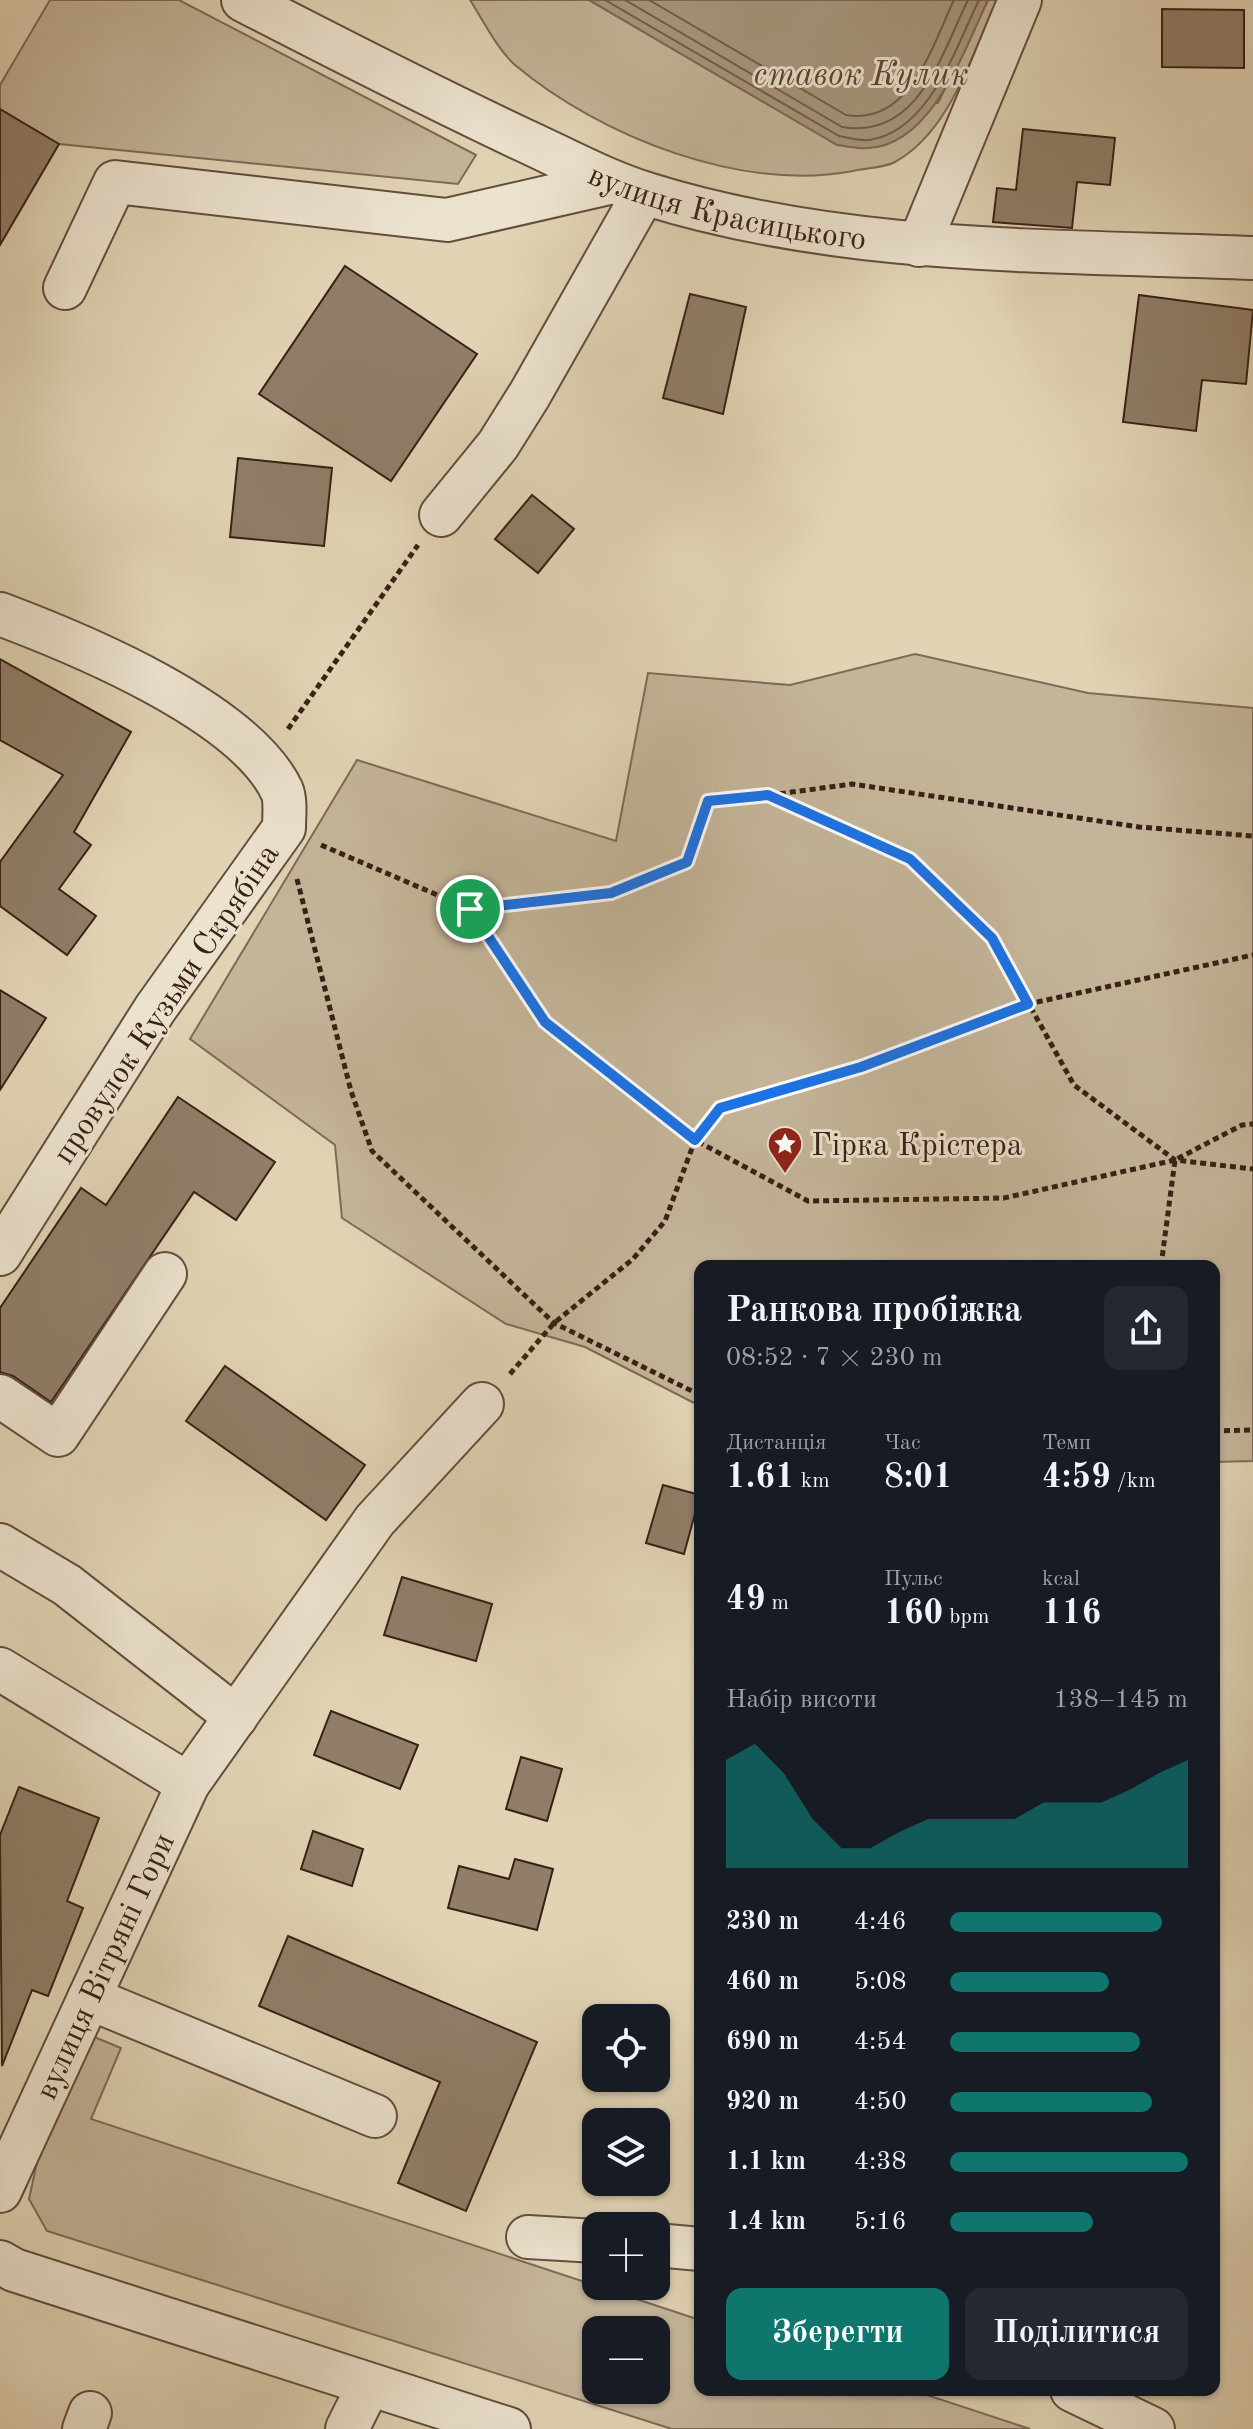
<!DOCTYPE html>
<html lang="uk">
<head>
<meta charset="utf-8">
<style>
  body { margin:0; font-family:"Old Standard TT",serif; background:#242831; color:#f1f3f6; height:100vh; display:flex; flex-direction:column; font-size:30px; white-space:nowrap }
  * { box-sizing:border-box; margin:0 }
  p { font-size:26px; color:#9ea1a6 }
  .icon { flex:none; width:44px; height:44px; fill:none; stroke:currentColor; stroke-width:2; stroke-linecap:round; stroke-linejoin:round }
  .map { position:relative; flex:1; overflow:hidden }
  .drawer { position:absolute; left:694px; top:1260px; width:526px; height:1136px; display:flex; flex-direction:column; background:#171b24; border-radius:16px; box-shadow:0 2px 6px #0004 }
  .drawer>* { flex:none }
  .fabs { position:absolute; left:582px; top:2004px; display:grid; gap:16px }
  .fabs a { display:grid; place-items:center; width:88px; height:88px; border-radius:16px; background:#171b24; box-shadow:0 2px 6px #0004; font-size:40px }
  .pin { position:absolute; display:grid; place-items:center; width:68px; height:68px; color:#fff; margin:-34px; border:4px solid #fff; border-radius:50%; box-shadow:0 2px 8px #0007 }
  .round { display:grid; place-items:center; flex:none; width:84px; height:84px; border-radius:16px; background:#242831 }
  .headline { display:flex; align-items:center; justify-content:space-between; height:136px; padding:0 32px }
  h1 { font-size:36px; font-weight:800; line-height:60px }
  .stats { display:grid; grid-template-columns:repeat(3,1fr); gap:12px; height:136px; padding:8px 32px }
  .stats div { display:grid; align-content:center }
  .stats b { font-size:34px; font-weight:800 }
  .stats small { font-size:22px; font-weight:400 }
  .stats p { font-size:22px }
  .chart { height:224px; padding:16px 32px }
  .chart p { display:flex; justify-content:space-between }
  .chart svg { width:100%; height:144px; margin-top:8px; fill:#0f766e; opacity:.7 }
  .cta { display:flex; gap:16px; margin-top:auto; padding:16px 32px }
  .cta a { flex:1; height:92px; border-radius:16px; background:#0f766e; color:#fff; font-size:32px; font-weight:800; line-height:92px; text-align:center }
  .cta a+a { background:#242831; color:#f1f3f6 }
  ul { padding:0 32px; list-style:none; font-size:26px }
  li { display:grid; grid-template-columns:128px 96px 1fr; align-items:center; height:60px }
  li i { height:20px; border-radius:10px; background:#0f766e }
  .map>svg:first-child { display:block }
  .green { fill:#c4b59a; stroke:#7e6a58; stroke-width:2; fill-rule:evenodd }
  .water { fill:#a8977f; stroke:#7c6755; stroke-width:2 }
  .lines { fill:none; stroke-linecap:round; stroke-linejoin:round }
  .shore { stroke:#705c4a; stroke-width:2 }
  .building { fill:#907e69; stroke:#392016; stroke-width:2 }
  .minor-casing { stroke:#634d3e; stroke-width:46 }
  .path { stroke:#392016; stroke-width:5; stroke-dasharray:6 4; stroke-linecap:butt }
  .minor { stroke:#ece3cf; stroke-width:42 }
  .route-casing { stroke:#fff; stroke-width:16 }
  .route { stroke:#1a73e8; stroke-width:10 }
  .labels { text-anchor:middle; stroke-width:6; stroke-linejoin:round; paint-order:stroke }
  .street-label { font-size:32px; fill:#392016; stroke:#ece3cf }
  .poi-label { font-size:32px; fill:#392016; stroke:#ece3cf; text-anchor:start }
  .water-label { font-size:34px; font-style:italic; fill:#5a4436; stroke:#ece3cf }
</style>
</head>
<body>
<div class="map">
<svg width="1253" height="2429" viewBox="0 0 1253 2429">
  <rect width="100%" height="100%" fill="#e1d4b5"/>
  <filter id="stains"><feTurbulence type="fractalNoise" baseFrequency=".0025" numOctaves="4"/><feColorMatrix values="0 0 0 0 .2 0 0 0 0 .09 0 0 0 0 .02 0 0 0 .5 -.17"/></filter>
  <radialGradient id="worn" r=".72"><stop offset=".6" stop-color="#630" stop-opacity="0"/><stop offset="1" stop-color="#630" stop-opacity=".3"/></radialGradient>
  <!-- green -->
  <g class="green">
    <path d="M50,0H179L476,155L458,184L59,144L0,109V85Z"/>
    <path d="M470,0H589L772,107L938,103L988,0H997C972,54 950,132 895,162C884,168 866,168 853,171C741,192 601,137 515,65C497,49 483,20 470,0Z"/>
    <path d="M915,654L1088,693L1253,708V1461L1214,1462V1266H700V1406L585,1347L506,1324L342,1218L335,1145L190,1039L357,760L616,841L648,673L790,685Z"/>
    <path d="M92,2036L121,2048L91,2119L700,2320V2390H912L1030,2429H672L47,2231L29,2199L37,2162ZM596,2330H656V2390H596Z"/>
  </g>
  <!-- water -->
  <path class="water" d="M589,0H988C965,48 932,146 868,148C858,149 847,146 837,145Z"/>
  <g class="lines">
    <!-- shore -->
    <g class="shore">
      <path d="M605,0L839,136C848,138 860,141 869,140C929,132 956,47 979,0"/>
      <path d="M625,0L842,127C918,140 941,55 968,0"/>
      <path d="M649,0L846,115C910,126 932,46 954,0"/>
    </g>
  </g>
  <!-- building -->
  <g class="building">
    <path d="M1162,9L1244,10V68L1162,67Z"/>
    <path d="M0,109L59,144L0,245Z"/>
    <path d="M1023,129L1115,138L1110,185L1077,182L1072,228L993,222L997,188L1016,190Z"/>
    <path d="M345,266L477,354L391,481L259,394Z"/>
    <path d="M690,294L746,307L723,414L663,398Z"/>
    <path d="M1139,295L1253,310L1246,384L1202,380L1196,431L1123,422Z"/>
    <path d="M238,458L332,468L324,546L230,537Z"/>
    <path d="M532,495L574,529L538,573L495,539Z"/>
    <path d="M0,659L131,732L74,832L91,845L59,889L96,916L67,955L0,906V862L63,775L0,740Z"/>
    <path d="M0,990L46,1018L0,1090Z"/>
    <path d="M178,1097L275,1162L236,1220L194,1192L51,1402L13,1376L0,1372V1308L81,1188L106,1205Z"/>
    <path d="M225,1366L365,1465L326,1520L186,1421Z"/>
    <path d="M663,1485L700,1495L684,1554L646,1543Z"/>
    <path d="M402,1577L492,1604L476,1661L384,1635Z"/>
    <path d="M331,1711L418,1745L400,1789L314,1755Z"/>
    <path d="M521,1757L562,1769L547,1821L506,1809Z"/>
    <path d="M19,1787L99,1818L67,1901L83,1908L48,1996L32,1990L2,2066L0,1835Z"/>
    <path d="M313,1831L363,1849L352,1886L301,1869Z"/>
    <path d="M515,1859L553,1869L537,1930L448,1908L459,1866L509,1879Z"/>
    <path d="M288,1936L537,2042L466,2211L398,2183L440,2082L259,2006Z"/>
  </g>
  <g class="lines">
    <defs>
      <g id="minor">
        <path id="s1" d="M243,0C334,47 426,94 519,138C561,157 602,180 647,194C843,255 1050,250 1253,258"/>
        <path d="M919,245L1020,0"/>
        <path d="M65,288L115,182L447,220L613,182"/>
        <path d="M441,515L498,445L530,394L644,193"/>
        <path d="M0,614C80,644 245,712 282,791C286,801 284,817 284,828L155,1009L0,1254"/>
        <path d="M0,1396L58,1435L165,1274"/>
        <path d="M0,1545L67,1585L236,1717"/>
        <path d="M0,1669L188,1784"/>
        <path d="M89,1998L375,2116"/>
        <path id="s2" d="M0,2191L188,1784L375,1520L482,1404"/>
        <path d="M528,2237L596,2241"/>
        <path d="M656,2245L700,2249"/>
        <path d="M0,2262L14,2270L509,2429"/>
        <path d="M1072,2390L1153,2429"/>
        <path d="M84,2429L90,2413"/>
        <path d="M347,2429L369,2385"/>
      </g>
    </defs>
    <!-- minor casing -->
    <use href="#minor" class="minor-casing"/>
    <!-- path -->
    <g class="path">
      <path d="M288,729L418,545"/>
      <path d="M770,795L852,784L1139,827L1253,836"/>
      <path d="M321,845L470,909L611,893L687,862L708,801L768,795L910,859L992,938L1074,1085L1175,1160L1253,1169"/>
      <path d="M297,879L351,1091L372,1151L554,1323L700,1395"/>
      <path d="M470,909L545,1022L695,1140L808,1201L1004,1198L1175,1160"/>
      <path d="M1161,1266L1175,1160L1242,1125L1253,1124"/>
      <path d="M510,1374L554,1323L633,1259L665,1221L695,1140L720,1108L861,1067L1028,1004L1253,955"/>
      <path d="M1214,1431L1253,1430"/>
    </g>
    <!-- minor -->
    <use href="#minor" class="minor"/>
  </g>
  <g class="lines">
    <defs>
      <path id="route" d="M768,795L910,859L992,938L1028,1004L861,1067L720,1108L695,1140L545,1022L470,909L611,893L687,862L708,801Z"/>
    </defs>
    <!-- route casing -->
    <use href="#route" class="route-casing"/>
    <!-- route -->
    <use href="#route" class="route"/>
  </g>
  <!-- icons -->
  <defs>
    <symbol id="sight-pin" viewBox="-11 -11 22 30"><path d="M0 17L-7.5 6A9.5 9.5 0 1 1 7.5 6Z" fill="#8f2418" stroke="#ece3cf"/><path d="M0-6L1.8-2.2L6-1.7L2.9 1.2L3.7 5.4L0 3.3L-3.7 5.4L-2.9 1.2L-6-1.7L-1.8-2.2Z" fill="#fff"/></symbol>
  </defs>
  <g fill-rule="evenodd">
    <use href="#sight-pin" x="765" y="1124" width="40" height="54"/>
  </g>
  <g class="labels">
    <!-- street labels -->
    <g class="street-label">
      <text dy="11" stroke="none"><textPath href="#s1" startOffset="530">вулиця Красицького</textPath></text>
      <text transform="translate(165 1003) rotate(-56)" y="11">провулок Кузьми Скрябіна</text>
      <text dy="11" stroke="none"><textPath href="#s2" startOffset="248">вулиця Вітряні Гори</textPath></text>
    </g>
    <!-- poi labels -->
    <g class="poi-label">
      <text x="811" y="1155">Гірка Крістера</text>
    </g>
    <!-- water labels -->
    <g class="water-label">
      <text x="861" y="85">ставок Кулик</text>
    </g>
  </g>
  <rect width="100%" height="100%" filter="url(#stains)"/>
  <rect width="100%" height="100%" fill="url(#worn)"/>
</svg>
<div class="fabs">
<a><svg class="icon" aria-label="locate" viewBox="0 0 24 24"><circle cx="12" cy="12" r="6"/><path d="M12 2v4M12 18v4M2 12h4M18 12h4"/></svg></a>
<a><svg class="icon" aria-label="layers" viewBox="0 0 24 24"><path d="M12 4l9 5-9 5-9-5zM3 14l9 5 9-5"/></svg></a>
<a>+</a>
<a>−</a>
</div>
<div class="pin" style="left:470px;top:909px;background:#1e9e55"><svg class="icon" aria-label="arrive" viewBox="0 0 24 24"><path d="M6 21V4h12l-3 4 3 4H6"/></svg></div>
<section class="drawer">
<div class="headline"><div><h1>Ранкова пробіжка</h1><p>08:52 · 7 × 230 m</p></div><a class="round"><svg class="icon" aria-label="share" viewBox="0 0 24 24"><path d="M12 15V3M7 8l5-5 5 5M5 13v7h14v-7"/></svg></a></div>
<div class="stats">
<div><p>Дистанція</p><b>1.61<small> km</small></b></div>
<div><p>Час</p><b>8:01</b></div>
<div><p>Темп</p><b>4:59<small> /km</small></b></div>
</div>
<div class="stats">
<div><b>49<small> m</small></b></div>
<div><p>Пульс</p><b>160<small> bpm</small></b></div>
<div><p>kcal</p><b>116</b></div>
</div>
<div class="chart"><p><span>Набір висоти</span>138–145 m</p>
<svg viewBox="0 0 160 44" preserveAspectRatio="none"><path d="M0 44V11L10 6L20 15L30 29L40 38L50 38L60 33L70 29L80 29L90 29L100 29L110 24L120 24L130 24L140 20L150 15L160 11V44z"/></svg>
</div>
<ul>
<li><b>230 m</b>4:46<i style="width:89%"></i></li>
<li><b>460 m</b>5:08<i style="width:67%"></i></li>
<li><b>690 m</b>4:54<i style="width:80%"></i></li>
<li><b>920 m</b>4:50<i style="width:85%"></i></li>
<li><b>1.1 km</b>4:38<i style="width:100%"></i></li>
<li><b>1.4 km</b>5:16<i style="width:60%"></i></li>
</ul>
<div class="cta"><a>Зберегти</a><a>Поділитися</a></div>
</section>
</div>
</body>
</html>
